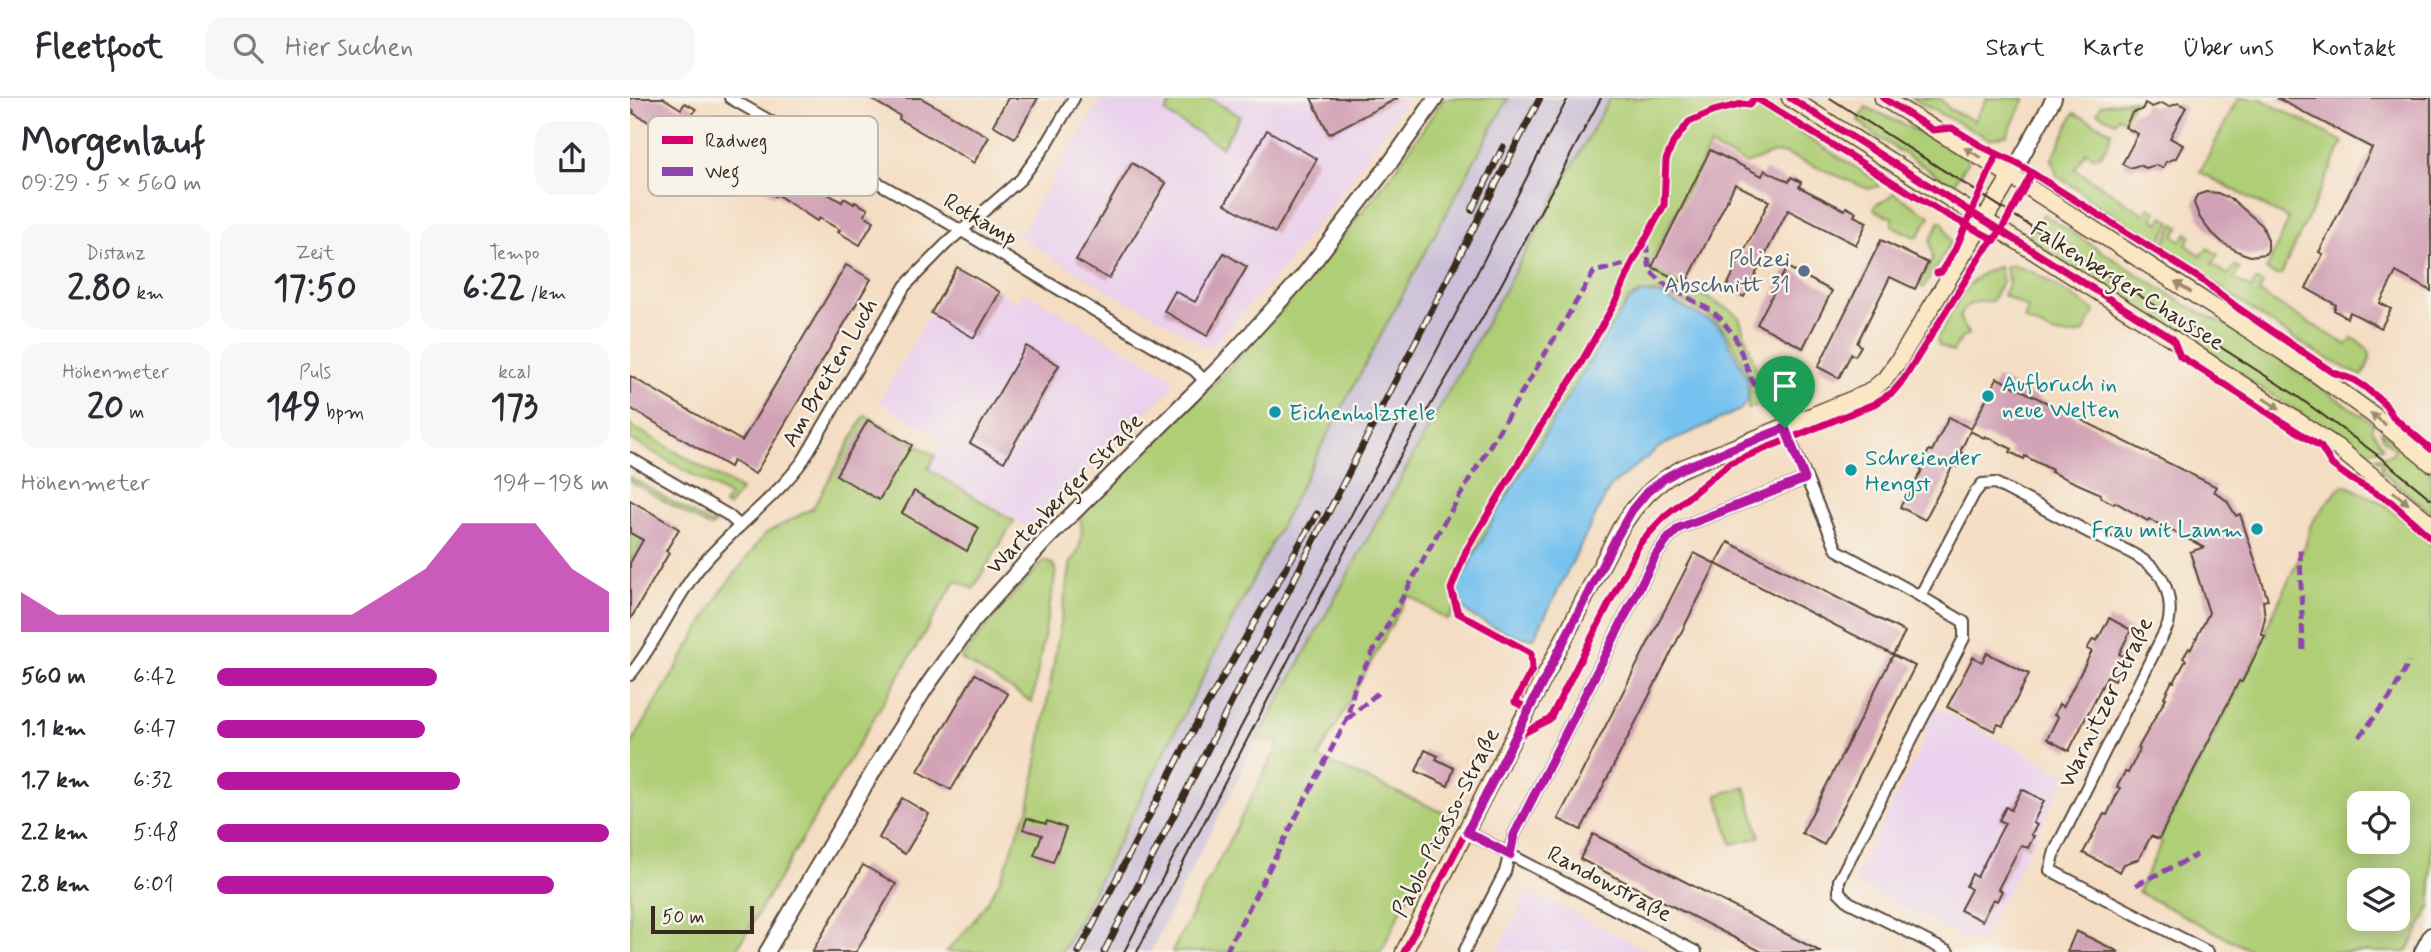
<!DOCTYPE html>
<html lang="de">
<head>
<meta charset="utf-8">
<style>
  body { margin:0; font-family:Mynerve,sans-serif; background:#f7f7f7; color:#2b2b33; height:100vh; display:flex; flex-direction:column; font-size:26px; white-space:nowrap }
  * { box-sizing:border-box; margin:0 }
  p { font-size:23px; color:#7c7c81 }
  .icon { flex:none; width:38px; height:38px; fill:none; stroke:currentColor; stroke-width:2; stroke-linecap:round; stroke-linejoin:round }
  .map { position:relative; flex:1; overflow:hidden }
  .panel { display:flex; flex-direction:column; background:#fff; width:630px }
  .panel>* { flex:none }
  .controls { position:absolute; left:1717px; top:693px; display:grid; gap:14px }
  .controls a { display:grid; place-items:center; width:63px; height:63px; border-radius:14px; background:#fff; box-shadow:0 4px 18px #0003; font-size:35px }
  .scale { position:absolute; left:21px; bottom:18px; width:103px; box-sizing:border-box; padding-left:7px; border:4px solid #3b2a1e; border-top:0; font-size:19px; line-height:24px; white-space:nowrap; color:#3b2a1e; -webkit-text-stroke:5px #f7f3e8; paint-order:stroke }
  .pin { position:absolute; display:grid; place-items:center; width:60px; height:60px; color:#fff; margin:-72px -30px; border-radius:50% 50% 50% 0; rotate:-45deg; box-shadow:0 0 7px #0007 }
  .pin .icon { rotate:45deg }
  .round { display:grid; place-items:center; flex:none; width:74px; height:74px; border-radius:21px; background:#f7f7f7 }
  .overview { display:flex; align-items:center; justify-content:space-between; height:119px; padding:0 21px }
  h1 { font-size:38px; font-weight:700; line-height:52px }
  .stats { display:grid; grid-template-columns:repeat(3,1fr); gap:10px; height:119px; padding:7px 21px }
  .stats div { display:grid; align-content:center; border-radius:18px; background:#f7f7f7; text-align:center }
  .stats b { font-size:35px; font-weight:700 }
  .stats small { font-size:19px; font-weight:400 }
  .stats p { font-size:19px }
  .chart { height:196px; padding:14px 21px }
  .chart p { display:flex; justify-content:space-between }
  .chart svg { width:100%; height:126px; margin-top:7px; fill:#b5179e; opacity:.7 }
  ul { padding:0 21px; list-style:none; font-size:23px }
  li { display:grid; grid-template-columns:112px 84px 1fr; align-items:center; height:52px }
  li i { height:18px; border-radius:9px; background:#b5179e }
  header { display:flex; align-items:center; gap:42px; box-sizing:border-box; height:98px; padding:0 35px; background:#fff; border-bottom:2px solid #e1e1e2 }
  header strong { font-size:33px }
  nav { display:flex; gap:38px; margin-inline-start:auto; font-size:24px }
  .search { width:490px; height:63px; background:#f7f7f7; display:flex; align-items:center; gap:18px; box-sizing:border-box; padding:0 24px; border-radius:21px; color:#7c7c81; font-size:26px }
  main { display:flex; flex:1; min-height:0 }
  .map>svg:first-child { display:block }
  .built { fill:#ead1ed }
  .industrial { fill:#cabfd7 }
  .green { fill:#afce76; stroke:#757c4a; stroke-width:2; fill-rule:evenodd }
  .water { fill:#75c1ef; stroke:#587686; stroke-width:2 }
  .building { fill:#d1a1b5 }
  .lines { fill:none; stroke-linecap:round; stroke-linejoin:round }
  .minor-casing { stroke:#574537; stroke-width:14 }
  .tertiary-casing { stroke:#574537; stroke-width:18 }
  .secondary-casing { stroke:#574537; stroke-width:19 }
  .minor { stroke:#fff; stroke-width:10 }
  .tertiary { stroke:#fff; stroke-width:14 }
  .secondary { stroke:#fbe7c3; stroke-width:16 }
  .tram { stroke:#3b2a1e; stroke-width:2 }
  .rail-casing { stroke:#3b2a1e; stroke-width:7 }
  .rail { stroke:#f7f3e8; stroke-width:4.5; stroke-dasharray:13; stroke-linecap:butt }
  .quiet { stroke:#8e44ad; stroke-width:5; stroke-dasharray:10 5; stroke-linecap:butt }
  .cycleway-casing { stroke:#f7f3e8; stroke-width:11 }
  .cycleway { stroke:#d6006c; stroke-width:7 }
  .oneway { fill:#9b8870 }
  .route-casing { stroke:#fff; stroke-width:14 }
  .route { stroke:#b5179e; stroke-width:9 }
  .service-dot { fill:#5c6f8a; stroke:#f7f3e8; stroke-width:2.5 }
  .culture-dot { fill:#0f9aa8; stroke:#f7f3e8; stroke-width:2.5 }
  .labels { text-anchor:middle; stroke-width:5; stroke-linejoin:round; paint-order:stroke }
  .street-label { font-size:23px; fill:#3b2a1e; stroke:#f7f3e8 }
  .service-label { font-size:23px; fill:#4e5e75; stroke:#f7f3e8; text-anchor:end }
  .culture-label { font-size:23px; fill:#0d838f; stroke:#f7f3e8; text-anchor:start }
  .key { fill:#f7f3e8; stroke:#bfb7ab; stroke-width:2 }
  .key-label { font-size:19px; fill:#3b2a1e }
</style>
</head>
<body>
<header>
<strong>Fleetfoot</strong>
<div class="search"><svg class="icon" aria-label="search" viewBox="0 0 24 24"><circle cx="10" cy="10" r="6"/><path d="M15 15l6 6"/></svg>Hier suchen</div>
<nav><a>Start</a><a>Karte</a><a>Über uns</a><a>Kontakt</a></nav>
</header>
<main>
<section class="panel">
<div class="overview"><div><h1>Morgenlauf</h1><p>09:29 · 5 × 560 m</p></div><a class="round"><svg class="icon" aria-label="share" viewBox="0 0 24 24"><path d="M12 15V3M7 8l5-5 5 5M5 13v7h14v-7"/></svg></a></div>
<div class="stats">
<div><p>Distanz</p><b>2.80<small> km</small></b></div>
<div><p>Zeit</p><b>17:50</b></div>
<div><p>Tempo</p><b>6:22<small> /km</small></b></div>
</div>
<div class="stats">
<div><p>Höhenmeter</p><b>20<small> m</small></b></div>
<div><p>Puls</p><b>149<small> bpm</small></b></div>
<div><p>kcal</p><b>173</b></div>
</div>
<div class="chart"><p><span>Höhenmeter</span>194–198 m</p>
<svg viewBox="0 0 160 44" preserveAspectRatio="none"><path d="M0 44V30L10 38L20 38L30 38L40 38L50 38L60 38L70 38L80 38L90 38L100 30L110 22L120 6L130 6L140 6L150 22L160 30V44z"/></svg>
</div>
<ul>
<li><b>560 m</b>6:42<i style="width:56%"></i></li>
<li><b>1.1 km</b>6:47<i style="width:53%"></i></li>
<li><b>1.7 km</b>6:32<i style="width:62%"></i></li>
<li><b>2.2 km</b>5:48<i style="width:100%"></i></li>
<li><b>2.8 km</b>6:01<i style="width:86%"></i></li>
</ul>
</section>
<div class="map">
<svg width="1801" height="854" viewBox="0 0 1801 854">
  <rect width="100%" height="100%" fill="#f7f3e8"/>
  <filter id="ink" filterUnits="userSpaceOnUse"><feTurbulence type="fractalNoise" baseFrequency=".0143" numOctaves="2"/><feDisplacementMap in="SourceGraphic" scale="14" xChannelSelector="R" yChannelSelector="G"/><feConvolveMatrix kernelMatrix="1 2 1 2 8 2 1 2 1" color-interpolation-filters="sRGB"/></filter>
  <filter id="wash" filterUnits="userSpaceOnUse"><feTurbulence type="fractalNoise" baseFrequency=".00686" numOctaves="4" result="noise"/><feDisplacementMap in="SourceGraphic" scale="28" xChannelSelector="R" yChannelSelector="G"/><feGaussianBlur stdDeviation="1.57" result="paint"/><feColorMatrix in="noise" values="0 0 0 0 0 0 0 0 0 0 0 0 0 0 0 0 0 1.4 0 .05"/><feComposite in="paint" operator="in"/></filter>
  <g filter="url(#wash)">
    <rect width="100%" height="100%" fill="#f4ddc2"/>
    <!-- built -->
    <g class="built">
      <path d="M481,0H777L700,110L652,171L582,248H576L505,206H501L388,139L471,1L478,4Z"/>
      <path d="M327,169L388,205L395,194L540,277L543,288L400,431L298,370L314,342L249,304Z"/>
      <path d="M1305,609L1437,677L1349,848L1223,784L1298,636L1292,633Z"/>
      <path d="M899,792L1020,854H867Z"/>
    </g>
    <!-- industrial -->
    <path class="industrial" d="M878,0H980L627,642L520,854H432L691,349Z"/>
    <!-- green -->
    <g class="green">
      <path d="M543,0H579L610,18L592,49L535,15Z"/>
      <path d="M814,0H878L691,349L432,854H316C341,829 366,796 378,763C385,745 388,727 399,711L441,464C451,452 455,433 449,418L586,284L668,194L763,75Z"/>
      <path d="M980,0H1114L1247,83L1249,88L1238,91L1156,56L1144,55L1116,66L1080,48L1018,169L1102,213L1109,219L1137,304L1118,311C1119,300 1122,283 1117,273C1111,261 1104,246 1096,234C1085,217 1035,191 1015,194C1009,195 1004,198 999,200L843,456L827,490L830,501L818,522L778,497L688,660L817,716L751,854H542L650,644L627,642Z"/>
      <path d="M1282,0H1310L1319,11L1344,23L1357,0H1395L1377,37L1359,41C1334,26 1307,16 1282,0Z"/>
      <path d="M1608,0H1629L1713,44L1651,177H1645L1636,172L1659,121L1570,74Z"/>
      <path d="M1504,2L1495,22L1488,19L1485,24L1467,15L1471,7Z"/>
      <path d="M1236,9L1310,44L1339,62L1323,87L1243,36L1228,22Z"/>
      <path d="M1444,15L1481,33L1479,43L1471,57L1464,59L1456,54L1445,71L1514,116L1519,109L1527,114L1523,121L1529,125L1533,118L1541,124L1529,146L1458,101L1450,93L1427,78L1422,61Z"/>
      <path d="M1263,95L1300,118L1287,140L1262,128V120L1244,112L1246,106L1258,101Z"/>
      <path d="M1413,116L1556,207L1615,237L1744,326L1741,330L1753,349L1731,357L1667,313L1397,140Z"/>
      <path d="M1310,123L1314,126L1321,145L1293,190L1289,187L1303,161L1300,143Z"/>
      <path d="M1544,126L1550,129L1544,137L1551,143L1557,135L1561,138L1556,146L1571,158L1578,150L1588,157L1582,166L1598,177L1605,168L1610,171L1604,180L1621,191L1626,182L1633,186L1629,195L1717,247L1723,240C1744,253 1744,257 1732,278C1659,245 1599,192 1532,149Z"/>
      <path d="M1382,167L1405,175L1465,213L1454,234C1428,243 1417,232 1394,221L1398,210L1373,197L1379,185L1375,169Z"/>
      <path d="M1369,169L1372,184L1362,203C1339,203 1318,212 1339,236L1331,241L1323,254L1309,247L1307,241C1322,216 1337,174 1369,169Z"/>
      <path d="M235,317L305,358L298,371L384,423L343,491L326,482L105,854H0V649L92,492L136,435L183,410Z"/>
      <path d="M0,327L111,392L98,409L94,407L99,398L0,341Z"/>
      <path d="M1751,333L1801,374V415L1750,372L1753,366L1746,360L1762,356L1765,351L1753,341Z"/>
      <path d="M0,379L81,426L87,417L91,420L83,428L79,429L0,383Z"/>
      <path d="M1716,387L1755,407L1801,447V807L1777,854H1624L1508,794L1532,744L1529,741L1637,536L1636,531L1676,445L1681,426L1708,391ZM1729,705H1768V744H1729ZM1729,782H1768V821H1729Z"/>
      <path d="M0,435L14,440L0,465Z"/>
      <path d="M414,463L423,466L426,473L402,604L331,561L372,509Z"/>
      <path d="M1115,689L1130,739L1102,746L1087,697Z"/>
    </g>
    <!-- water -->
    <path class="water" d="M1013,195L1031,197L1084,225L1092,232L1117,279L1118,302L1110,312L1031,348L980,389L904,540L886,539L847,521L833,511L827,490L867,414L982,227L1000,202Z"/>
    <g id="blocks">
      <!-- building -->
      <g class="building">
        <path d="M0,0H33L51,11L55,5L66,11L62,17L94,35L97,29L108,36L105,42L136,60L140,54L151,61L148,67L179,85L183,79L195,86L191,92L212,104L214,100L224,106L225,104L238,111L234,117L244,123L230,147L208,134L210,132L189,120L187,123L146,96L145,98L122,84L123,82L103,70L101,73L90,66L91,64L3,15L4,13L0,11Z"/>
        <path d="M239,0H291L359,39L344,65L269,21L270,18Z"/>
        <path d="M378,0H408L385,40L363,27Z"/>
        <path d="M681,0H768L699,36Z"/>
        <path d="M1647,0H1801V193L1766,174L1750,205L1761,211L1751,230L1720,214L1717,220L1704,212L1706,207L1676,190L1693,156L1689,154L1742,50Z"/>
        <path d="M1515,5L1522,9L1532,5L1539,9L1548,5L1556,9L1540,40L1553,47L1546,60L1536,64L1533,70L1526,67L1516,70L1509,67L1500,70L1492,66L1508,36L1495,29L1502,15L1512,12Z"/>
        <path d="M637,32L687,61L645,135L595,106Z"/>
        <path d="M1080,52L1132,78L1135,72L1159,84L1161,79L1171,84L1169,89L1215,112L1216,109L1226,114L1224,118L1237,124L1226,147L1158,112L1114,199L1096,190L1139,103L1105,86L1056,186L1022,169Z"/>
        <path d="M502,65L536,85L479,181L446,162Z"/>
        <path d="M1576,94L1588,95L1604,103L1632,127L1638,142V152L1635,156L1620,158L1609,154L1593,145L1579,132L1570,120L1564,105L1567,97Z"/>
        <path d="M1251,142L1298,165L1285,191L1260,179L1227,245L1231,248L1225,258L1221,256L1209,280L1188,269Z"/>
        <path d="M594,155L617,169L577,238L534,213L545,193L565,204Z"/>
        <path d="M216,167L241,181L125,376L103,363L100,369L0,310V278L112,343Z"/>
        <path d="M327,169L370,194L344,240L301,215Z"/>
        <path d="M1157,169L1202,193L1173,250L1127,226Z"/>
        <path d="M396,248L429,267L374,364L340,345Z"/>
        <path d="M1367,280L1587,389L1584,393L1597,403L1606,418L1610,416L1638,502L1633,503L1635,520L1631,536L1635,538L1612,584L1609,583L1529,741L1521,738L1509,761L1494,766L1490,774L1453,755L1474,716L1477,717L1490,690L1487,689L1495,674L1498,675L1510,651L1508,650L1536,600L1534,599L1542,583L1544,584L1556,562L1553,560L1559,550L1561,551L1579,515L1560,454L1574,449L1519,421L1518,423L1485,404L1484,406L1470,399L1471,396L1421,374L1422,372L1395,358L1394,361L1380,354L1382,351L1355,338L1354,340L1340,333L1330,354L1336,357L1329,369L1323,367L1295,422L1270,409L1277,397L1279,398L1292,372L1290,371L1299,352L1302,353L1319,319L1341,331Z"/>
        <path d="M238,322L282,347L249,402L206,377Z"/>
        <path d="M284,393L349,430L337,453L272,415Z"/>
        <path d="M0,402L49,431L36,453L39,455L0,522V465L13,442L0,435Z"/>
        <path d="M1098,444L1275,534L1263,557L1086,466Z"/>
        <path d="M1064,455L1086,466L951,732L928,721Z"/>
        <path d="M1479,520L1501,532L1489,556L1497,560L1485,582L1477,578L1439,653L1417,641L1428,619L1424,617L1429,606L1433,609L1462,553L1457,551L1463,541L1467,543Z"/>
        <path d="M1357,555L1399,576L1373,628L1368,626L1364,633L1317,609L1343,559L1352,564Z"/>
        <path d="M1263,557L1285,568L1194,747L1172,735Z"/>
        <path d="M345,576L378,596L321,692L288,673Z"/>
        <path d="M795,652L808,658L806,661L824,670L818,688L786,673Z"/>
        <path d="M1392,691L1414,703L1403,725L1407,727L1401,737L1404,738L1398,750L1391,747L1368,791L1372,793L1367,803L1363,801L1352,823L1330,812L1341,791L1336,788L1342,776L1347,779L1375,725L1369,722L1376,709L1381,712Z"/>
        <path d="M272,700L299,716L275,756L249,740Z"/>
        <path d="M397,720L416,726L417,723L436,730L423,764L404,757L412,737L393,731Z"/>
        <path d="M963,736L1191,854H1132L950,761Z"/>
        <path d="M233,767L266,786L226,854H182Z"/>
        <path d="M1446,833L1489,854H1437Z"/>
      </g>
    </g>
  </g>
  <g filter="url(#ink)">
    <use href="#blocks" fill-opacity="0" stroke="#574537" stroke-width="2"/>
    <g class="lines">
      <defs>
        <g id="minor">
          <path d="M100,0L315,123L527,250L564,272L576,284"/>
          <path d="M1155,330L1207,452L1290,498L1344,396L1352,386L1365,385C1397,402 1430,419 1462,436C1484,447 1516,458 1531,479C1539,493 1542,511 1538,527L1425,753L1420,772L1578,854"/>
          <path d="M0,360L98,417L110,428"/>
          <path d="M1290,498L1334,524V540L1209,782V794L1219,804L1318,854"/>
          <path d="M0,577C26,545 42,506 67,473C99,432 143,404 174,361L275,188L316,146L391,81L418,44L444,0"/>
          <path d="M837,734L1066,854"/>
          <path d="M834,854L875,774L884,737L1026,457L1038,441L1049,430L1175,381"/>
        </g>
        <g id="tertiary">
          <path d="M1381,78L1424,0"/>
          <path d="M137,854L250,662L297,588L344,522L415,443L591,268L673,178L760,65L806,0"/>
          <path d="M1792,854L1801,837"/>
        </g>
        <g id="secondary">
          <path d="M1160,0L1543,241L1708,350L1801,426"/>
          <path d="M1253,0L1381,78L1675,268L1742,316L1801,365"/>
          <path d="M774,854L990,431C1007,404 1025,385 1053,370L1238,295L1255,281L1269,262L1381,78"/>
        </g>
      </defs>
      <!-- minor casing -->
      <use href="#minor" class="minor-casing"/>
      <!-- tertiary casing -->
      <use href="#tertiary" class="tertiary-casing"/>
      <!-- secondary casing -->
      <use href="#secondary" class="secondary-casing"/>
      <!-- minor -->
      <use href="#minor" class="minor"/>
      <!-- tertiary -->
      <use href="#tertiary" class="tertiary"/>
      <!-- secondary -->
      <use href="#secondary" class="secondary"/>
      <!-- tram -->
      <g class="tram">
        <path d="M1200,0L1664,296L1746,356L1801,401"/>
        <path d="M494,854L938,0"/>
        <path d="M507,854L719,445L864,200L971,0"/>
      </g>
      <defs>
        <g id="rail">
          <path d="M842,112L873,49"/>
          <path d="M449,854L571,617L687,416"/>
          <path d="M474,854L910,0"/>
        </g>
      </defs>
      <!-- rail casing -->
      <use href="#rail" class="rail-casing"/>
      <!-- rail -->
      <use href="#rail" class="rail"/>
      <!-- quiet -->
      <g class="quiet">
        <path d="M1016,145L1020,173L1037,188L1080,212L1091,221L1105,239L1121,280L1136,308"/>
        <path d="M1670,452L1673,553"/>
        <path d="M1800,546H1801"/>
        <path d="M717,621L749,594"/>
        <path d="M1729,639L1761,598L1779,564"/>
        <path d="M1506,787L1567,757"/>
        <path d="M596,854L717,621L725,587L810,431L964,174L1003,164"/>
      </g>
      <defs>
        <g id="cycleway">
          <path d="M1126,0L1308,112L1365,142"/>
          <path d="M1160,0L1543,241L1550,258L1691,349L1702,367L1721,381L1760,403L1801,440"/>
          <path d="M1253,0L1303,32L1322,30L1353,49L1388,66L1572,182L1608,210L1702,274L1724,282L1735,289L1754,305L1763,319L1801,351"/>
          <path d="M1307,175L1311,174L1325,152L1367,56"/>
          <path d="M883,641L920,621L1010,445L1035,418L1100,365L1244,306L1263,294L1274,281L1353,154L1371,133L1402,75"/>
          <path d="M774,854L899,611L885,604L902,572L901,555L828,515L821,491L836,453L915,321L943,279L986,203L1003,164L1034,107L1036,62L1043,45L1059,24L1084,13L1112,6L1119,7L1126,0"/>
        </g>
      </defs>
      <!-- cycleway casing -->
      <use href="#cycleway" class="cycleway-casing"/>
      <!-- cycleway -->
      <use href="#cycleway" class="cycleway"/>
    </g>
    <!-- one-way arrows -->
    <defs><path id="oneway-solid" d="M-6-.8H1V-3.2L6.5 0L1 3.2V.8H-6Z" transform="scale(1.75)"/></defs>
    <g class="oneway">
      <use href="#oneway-solid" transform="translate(1343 55) rotate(-150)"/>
      <use href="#oneway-solid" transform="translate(1553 189) rotate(-147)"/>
      <use href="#oneway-solid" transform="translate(1642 306) rotate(33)"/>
      <use href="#oneway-solid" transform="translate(1748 321) rotate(-142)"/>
      <use href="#oneway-solid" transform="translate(1771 400) rotate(40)"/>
    </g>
  </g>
  <g class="lines" filter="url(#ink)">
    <defs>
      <path id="route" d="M1155,330L1175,381L1049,430L1038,441L1026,457L884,737L880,757L837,734L985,442L1002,412L1017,394L1035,380L1053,370Z"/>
    </defs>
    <!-- route casing -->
    <use href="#route" class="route-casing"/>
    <!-- route -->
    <use href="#route" class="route"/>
  </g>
  <!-- markers -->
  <circle class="service-dot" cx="1174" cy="173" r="7"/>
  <g class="culture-dot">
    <circle cx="1358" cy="298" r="7"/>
    <circle cx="645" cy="314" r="7"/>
    <circle cx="1221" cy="372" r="7"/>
    <circle cx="1627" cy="431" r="7"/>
  </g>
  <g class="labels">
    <!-- street labels -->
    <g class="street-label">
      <text transform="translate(351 121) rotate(31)" y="8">Rotkamp</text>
      <text transform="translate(1498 187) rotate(32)" y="8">Falkenberger Chaussee</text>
      <text transform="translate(199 274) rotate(-60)" y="8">Am Breiten Luch</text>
      <text transform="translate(434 395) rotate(-46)" y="8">Wartenberger Straße</text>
      <text transform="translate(1475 604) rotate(-64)" y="8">Warnitzer Straße</text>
      <text transform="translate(815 724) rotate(-63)" y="8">Pablo-Picasso-Straße</text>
      <text transform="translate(980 785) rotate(28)" y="8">Randowstraße</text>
    </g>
    <!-- service labels -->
    <g class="service-label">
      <text x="1160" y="168">Polizei<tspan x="1160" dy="26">Abschnitt 31</tspan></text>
    </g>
    <!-- culture labels -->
    <g class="culture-label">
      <text x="1372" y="293">Aufbruch in<tspan x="1372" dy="26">neue Welten</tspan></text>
      <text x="659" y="322">Eichenholzstele</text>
      <text x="1235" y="367">Schreiender<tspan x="1235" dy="26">Hengst</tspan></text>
      <text x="1613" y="439" text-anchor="end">Frau mit Lamm</text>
    </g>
  </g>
  <!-- legend -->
  <rect x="18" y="18" width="230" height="80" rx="10" class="key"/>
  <rect x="32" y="38" width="31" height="8" fill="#d6006c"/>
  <rect x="32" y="69" width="31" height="9" fill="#8e44ad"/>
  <g class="key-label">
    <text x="75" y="49">Radweg</text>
    <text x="75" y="80">Weg</text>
  </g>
</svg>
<div class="controls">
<a><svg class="icon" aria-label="locate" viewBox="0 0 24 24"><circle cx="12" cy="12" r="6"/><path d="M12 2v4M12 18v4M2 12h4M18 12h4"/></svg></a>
<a><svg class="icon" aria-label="layers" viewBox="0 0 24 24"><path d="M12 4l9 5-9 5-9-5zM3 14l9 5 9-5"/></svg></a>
</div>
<div class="scale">50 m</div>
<div class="pin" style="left:1155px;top:330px;background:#1e9e55"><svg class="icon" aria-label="arrive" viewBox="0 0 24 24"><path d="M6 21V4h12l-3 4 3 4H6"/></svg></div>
</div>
</main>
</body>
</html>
